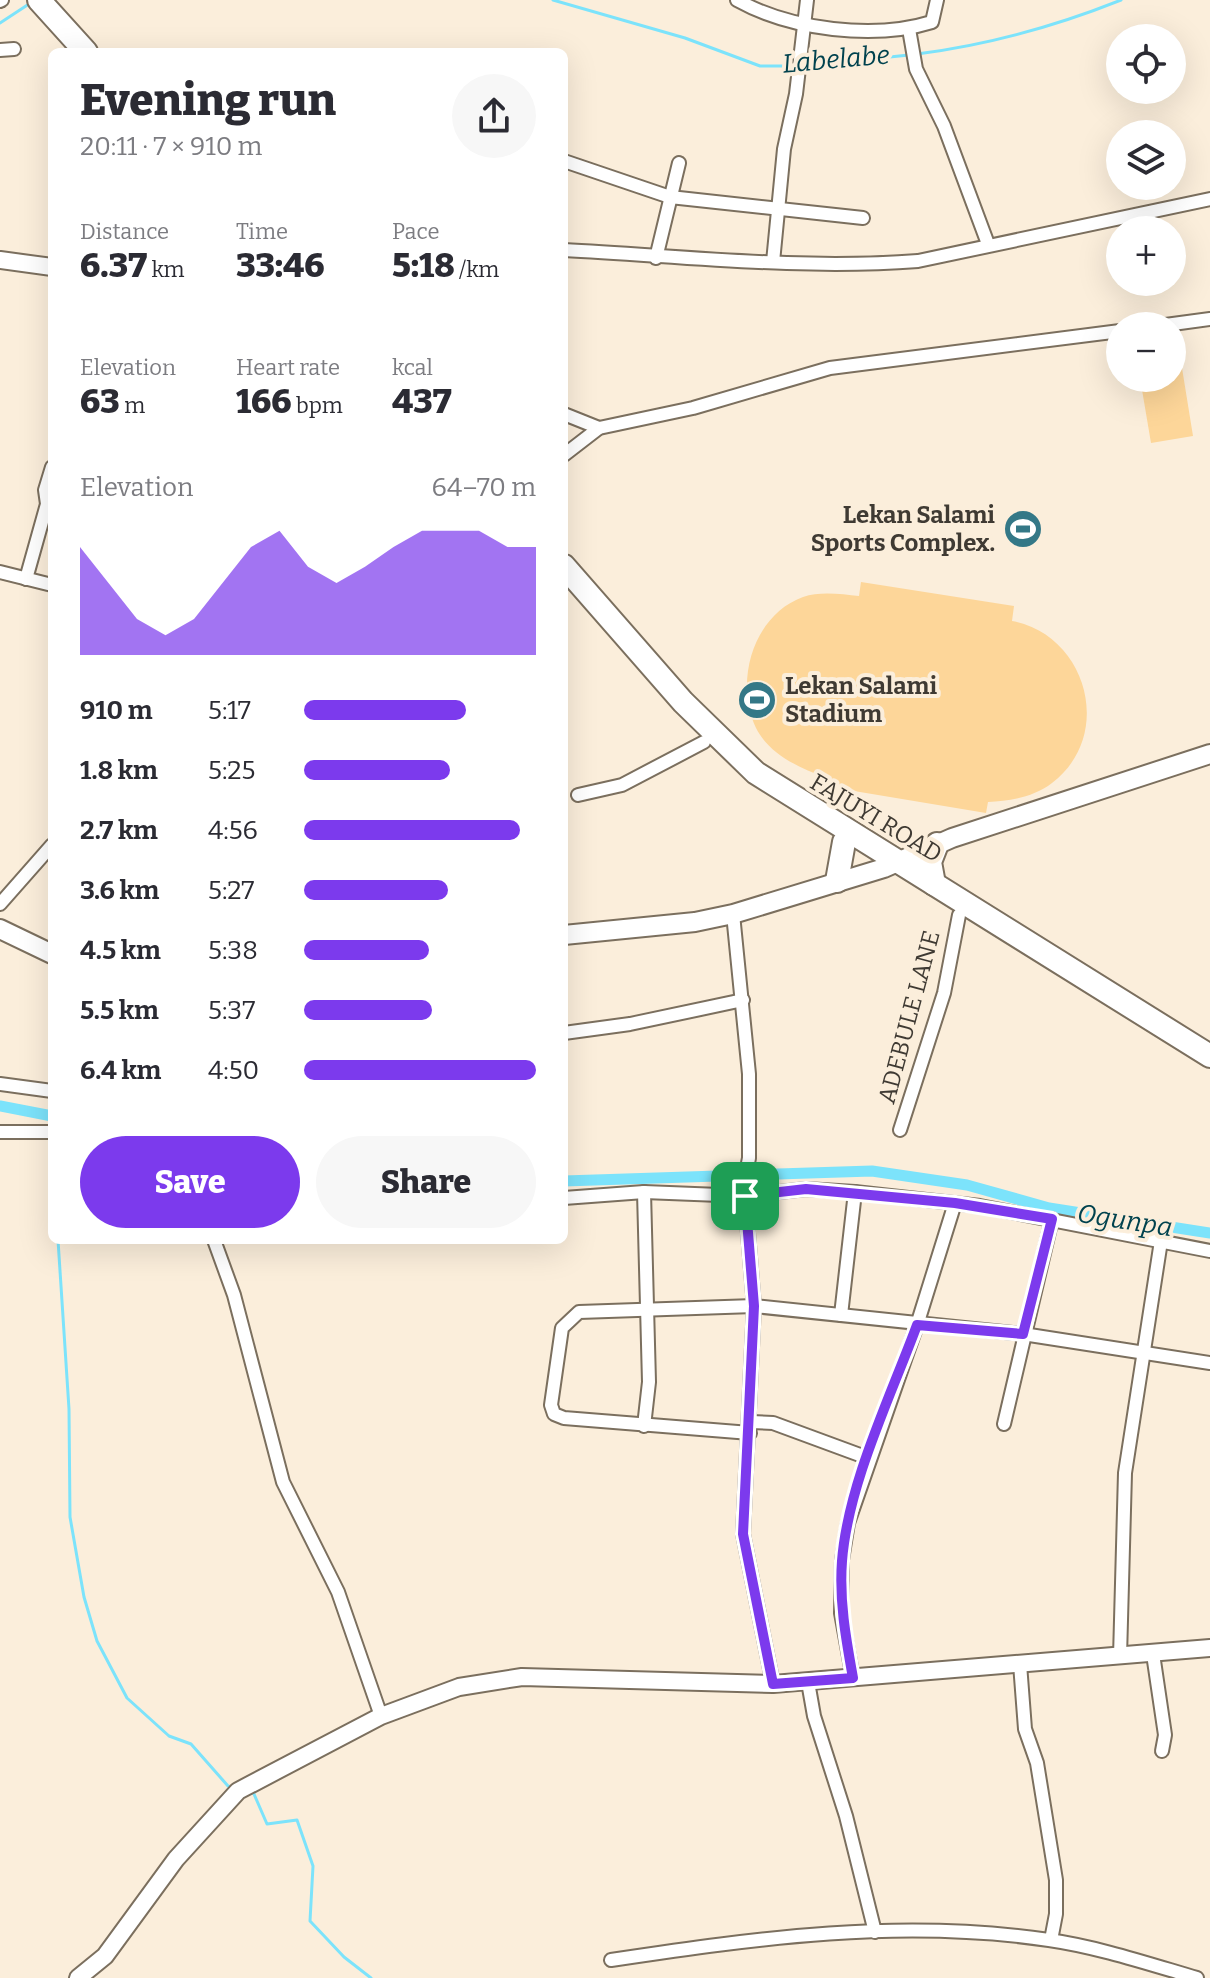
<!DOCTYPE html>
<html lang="en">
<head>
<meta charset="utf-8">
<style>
  body { margin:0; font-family:Bitter,serif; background:#f7f7f7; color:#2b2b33; height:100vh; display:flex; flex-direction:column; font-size:30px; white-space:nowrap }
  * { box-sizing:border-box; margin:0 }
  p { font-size:26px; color:#7c7c81 }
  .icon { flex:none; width:44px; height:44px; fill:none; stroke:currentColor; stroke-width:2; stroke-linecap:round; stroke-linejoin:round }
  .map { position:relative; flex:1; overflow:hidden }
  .drawer { position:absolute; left:48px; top:48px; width:520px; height:1196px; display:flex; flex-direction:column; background:#fff; border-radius:12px; box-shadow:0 8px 32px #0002 }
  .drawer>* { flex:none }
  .tools { position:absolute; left:1106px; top:24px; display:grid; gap:16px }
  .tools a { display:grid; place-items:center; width:80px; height:80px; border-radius:50%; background:#fff; box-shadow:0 8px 32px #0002; font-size:40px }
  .pin { position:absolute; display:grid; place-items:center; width:68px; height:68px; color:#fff; margin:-34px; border-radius:16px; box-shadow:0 4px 12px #0006 }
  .round { display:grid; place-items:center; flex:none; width:84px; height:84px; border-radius:42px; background:#f7f7f7 }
  .summary { display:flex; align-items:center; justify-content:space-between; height:136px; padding:0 32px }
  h1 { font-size:44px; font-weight:800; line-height:60px }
  .stats { display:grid; grid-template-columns:repeat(3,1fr); gap:12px; height:136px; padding:8px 32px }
  .stats div { display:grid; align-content:center }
  .stats b { font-size:34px; font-weight:800 }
  .stats small { font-size:22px; font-weight:400 }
  .stats p { font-size:22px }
  .chart { height:224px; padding:16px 32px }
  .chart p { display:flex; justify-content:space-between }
  .chart svg { width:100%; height:144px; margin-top:8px; fill:#7c3aed; opacity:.7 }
  .cta { display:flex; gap:16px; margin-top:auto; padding:16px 32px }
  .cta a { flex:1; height:92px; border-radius:48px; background:#7c3aed; color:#fff; font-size:32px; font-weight:800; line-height:92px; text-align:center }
  .cta a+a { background:#f7f7f7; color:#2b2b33 }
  ul { padding:0 32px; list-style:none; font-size:26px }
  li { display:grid; grid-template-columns:128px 96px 1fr; align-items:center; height:60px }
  li i { height:20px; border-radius:10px; background:#7c3aed }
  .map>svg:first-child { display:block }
  .green { fill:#fdd699 }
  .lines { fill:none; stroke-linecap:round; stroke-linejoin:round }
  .stream { stroke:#7ce3fb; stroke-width:3 }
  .canal { stroke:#7ce3fb; stroke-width:11 }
  .minor-casing { stroke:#7b6f5e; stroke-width:16 }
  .tertiary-casing { stroke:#7b6f5e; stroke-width:20 }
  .secondary-casing { stroke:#7b6f5e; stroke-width:22 }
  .trunk-casing { stroke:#7b6f5e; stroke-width:26 }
  .minor { stroke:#fff; stroke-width:12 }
  .tertiary { stroke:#fff; stroke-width:16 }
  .secondary { stroke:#fff; stroke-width:18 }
  .trunk { stroke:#fff; stroke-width:22 }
  .route-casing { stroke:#fff; stroke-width:16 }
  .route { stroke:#7c3aed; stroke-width:10 }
  .labels { text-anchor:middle; stroke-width:8; stroke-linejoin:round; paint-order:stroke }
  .poi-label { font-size:24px; font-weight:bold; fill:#3f3a33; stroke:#fbeedb; text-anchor:end }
  .street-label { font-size:24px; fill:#3f3a33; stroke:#fbeedb }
  .water-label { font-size:26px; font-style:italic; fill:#00424e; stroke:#fbeedb }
</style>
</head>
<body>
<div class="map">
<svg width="1210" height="1978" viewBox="0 0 1210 1978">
  <rect width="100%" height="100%" fill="#fbeedb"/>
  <!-- green -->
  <g class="green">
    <path d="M1182,368L1193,436L1151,443L1140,378H1172V370Z"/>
    <path d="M861,582L1014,606L1012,621C1087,635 1115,735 1052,783C1034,797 1010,801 988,802L986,813L824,786L825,777C799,768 769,754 756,728C734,682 753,615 803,597C820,591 841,594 859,596Z"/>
  </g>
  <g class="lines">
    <!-- stream -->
    <g class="stream">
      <path d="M553,0L685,38L760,66H794"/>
      <path d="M0,23L32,2"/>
      <path d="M917,54C987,45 1056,26 1121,0"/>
      <path d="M802,66L909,55"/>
      <path d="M58,1240L69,1409L70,1517L84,1597L97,1641L127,1698L169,1736L191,1744L228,1786L235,1788"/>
      <path d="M250,1792L254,1794L267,1824L297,1820L313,1866L310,1921L344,1957L371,1978"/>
    </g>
    <!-- canal -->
    <g class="canal">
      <path d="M0,1106L52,1116"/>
      <path d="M564,1181L872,1171L967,1185L1049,1208L1210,1233"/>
    </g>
    <defs>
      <g id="minor">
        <path d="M737,0C791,30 874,40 932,22L937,0"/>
        <path d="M0,1L2,0"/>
        <path d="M909,29L916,69L944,126L988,244"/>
        <path d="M0,50L14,49"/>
        <path d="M564,161L670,197L863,218"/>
        <path d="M564,250C682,256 800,270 918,261L1210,199"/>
        <path d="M656,258L679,163"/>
        <path d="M773,262L784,149L796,94L807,0"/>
        <path d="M1158,326L1210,319"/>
        <path d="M564,414L599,428"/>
        <path d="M564,455L599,428L693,408L830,368L1120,331"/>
        <path d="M0,572L52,585"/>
        <path d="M26,579L47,504L45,490L52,467"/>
        <path d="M578,795L622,785L704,742"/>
        <path d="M0,904L52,845"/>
        <path d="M733,914L749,1074V1158L744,1184L754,1306L743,1534L773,1684"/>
        <path d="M564,1033L630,1024L743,1000"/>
        <path d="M0,1084L52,1091"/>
        <path d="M900,1130L944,993L959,915"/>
        <path d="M0,1132H52"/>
        <path d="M564,1198L644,1192L745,1196L806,1189L855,1192L980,1206L1210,1251"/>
        <path d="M214,1240L234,1295L283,1482L338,1592L381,1716"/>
        <path d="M841,1315L855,1192"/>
        <path d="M751,1422L773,1423L868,1458"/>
        <path d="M1004,1424L1052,1219"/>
        <path d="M644,1426L649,1382L644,1192"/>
        <path d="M750,1433L564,1418L554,1414L551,1405L562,1328L579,1312L754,1306L1023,1334L1210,1363"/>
        <path d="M1153,1654L1165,1735L1162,1751"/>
        <path d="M1120,1657L1125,1473L1161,1241"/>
        <path d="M1020,1664L1025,1729L1037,1763L1056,1880V1914L1051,1940"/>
        <path d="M853,1678L841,1613L842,1560L848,1523L917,1325L955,1203"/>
        <path d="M808,1682L814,1716L846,1816L875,1932"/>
        <path d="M611,1960C759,1938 899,1918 1049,1940C1098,1947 1149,1964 1197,1978"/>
      </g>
      <g id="tertiary">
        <path d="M0,260L52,267"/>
        <path d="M78,1978L105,1956L176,1859L238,1791L381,1716L459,1687L522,1677L773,1684L1210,1648"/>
      </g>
      <g id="secondary">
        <path d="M0,929L52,954"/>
        <path d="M564,935L695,922L733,914L884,868L952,838L1210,754"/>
      </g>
      <g id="trunk">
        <path d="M39,0L86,52"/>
        <path d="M564,566L683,702L756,773L1210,1056"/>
        <path d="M837,881L844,842"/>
        <path d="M934,884L930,862L937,844"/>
      </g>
    </defs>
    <!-- minor casing -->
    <use href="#minor" class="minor-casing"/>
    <!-- tertiary casing -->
    <use href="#tertiary" class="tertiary-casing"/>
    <!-- secondary casing -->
    <use href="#secondary" class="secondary-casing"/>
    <!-- trunk casing -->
    <use href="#trunk" class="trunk-casing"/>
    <!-- minor -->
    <use href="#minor" class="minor"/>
    <!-- tertiary -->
    <use href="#tertiary" class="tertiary"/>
    <!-- secondary -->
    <use href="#secondary" class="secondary"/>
    <!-- trunk -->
    <use href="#trunk" class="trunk"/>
  </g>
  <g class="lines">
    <defs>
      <path id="route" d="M806,1189L955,1203L1052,1219L1023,1334L917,1325C890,1398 848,1484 842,1561C839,1601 846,1639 853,1678L773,1684L743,1534L754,1306L745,1196Z"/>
    </defs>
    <!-- route casing -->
    <use href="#route" class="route-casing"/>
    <!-- route -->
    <use href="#route" class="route"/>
  </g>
  <!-- icons -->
  <defs>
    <symbol id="stadium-disc" viewBox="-11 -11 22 22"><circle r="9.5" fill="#347887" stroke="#fbeedb"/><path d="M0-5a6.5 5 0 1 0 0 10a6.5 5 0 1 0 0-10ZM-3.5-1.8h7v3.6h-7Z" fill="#fff"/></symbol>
  </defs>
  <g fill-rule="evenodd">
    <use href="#stadium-disc" x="1001" y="507" width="44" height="44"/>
    <use href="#stadium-disc" x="735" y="678" width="44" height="44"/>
  </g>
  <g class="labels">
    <!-- poi labels -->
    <g class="poi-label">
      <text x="995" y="523">Lekan Salami<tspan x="995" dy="28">Sports Complex.</tspan></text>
      <text x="785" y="694" text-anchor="start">Lekan Salami<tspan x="785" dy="28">Stadium</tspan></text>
    </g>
    <!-- street labels -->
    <g class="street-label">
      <text transform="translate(876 818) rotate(31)" y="8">FAJUYI ROAD</text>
      <text transform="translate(909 1017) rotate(-75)" y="8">ADEBULE LANE</text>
    </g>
    <!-- water labels -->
    <g class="water-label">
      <text transform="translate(836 59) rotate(-5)" y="9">Labelabe</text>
      <text transform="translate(1125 1220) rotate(9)" y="9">Ogunpa</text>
    </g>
  </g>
</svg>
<div class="tools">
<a><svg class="icon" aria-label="locate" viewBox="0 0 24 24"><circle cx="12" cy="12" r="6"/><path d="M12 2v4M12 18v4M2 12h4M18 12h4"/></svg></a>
<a><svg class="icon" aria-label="layers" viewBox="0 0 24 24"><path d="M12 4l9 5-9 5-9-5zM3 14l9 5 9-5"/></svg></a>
<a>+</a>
<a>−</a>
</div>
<div class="pin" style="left:745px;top:1196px;background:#1e9e55"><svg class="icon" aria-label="arrive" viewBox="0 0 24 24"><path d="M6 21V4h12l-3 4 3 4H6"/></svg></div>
<section class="drawer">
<div class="summary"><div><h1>Evening run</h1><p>20:11 · 7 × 910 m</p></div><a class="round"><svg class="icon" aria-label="share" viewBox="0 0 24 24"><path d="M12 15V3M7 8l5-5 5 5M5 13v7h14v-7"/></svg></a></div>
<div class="stats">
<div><p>Distance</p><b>6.37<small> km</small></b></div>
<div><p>Time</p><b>33:46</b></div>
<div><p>Pace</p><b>5:18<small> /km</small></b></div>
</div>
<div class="stats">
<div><p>Elevation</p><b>63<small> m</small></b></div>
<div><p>Heart rate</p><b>166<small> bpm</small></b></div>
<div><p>kcal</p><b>437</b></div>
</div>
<div class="chart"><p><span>Elevation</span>64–70 m</p>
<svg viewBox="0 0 160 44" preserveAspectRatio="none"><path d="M0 44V11L10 22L20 33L30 38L40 33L50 22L60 11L70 6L80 17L90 22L100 17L110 11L120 6L130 6L140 6L150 11L160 11V44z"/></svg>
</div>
<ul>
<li><b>910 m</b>5:17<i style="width:70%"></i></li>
<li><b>1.8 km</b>5:25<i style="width:63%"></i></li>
<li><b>2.7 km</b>4:56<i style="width:93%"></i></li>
<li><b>3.6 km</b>5:27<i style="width:62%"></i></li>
<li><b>4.5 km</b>5:38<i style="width:54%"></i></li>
<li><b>5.5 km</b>5:37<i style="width:55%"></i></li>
<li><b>6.4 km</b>4:50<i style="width:100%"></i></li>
</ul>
<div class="cta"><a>Save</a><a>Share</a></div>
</section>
</div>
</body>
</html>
